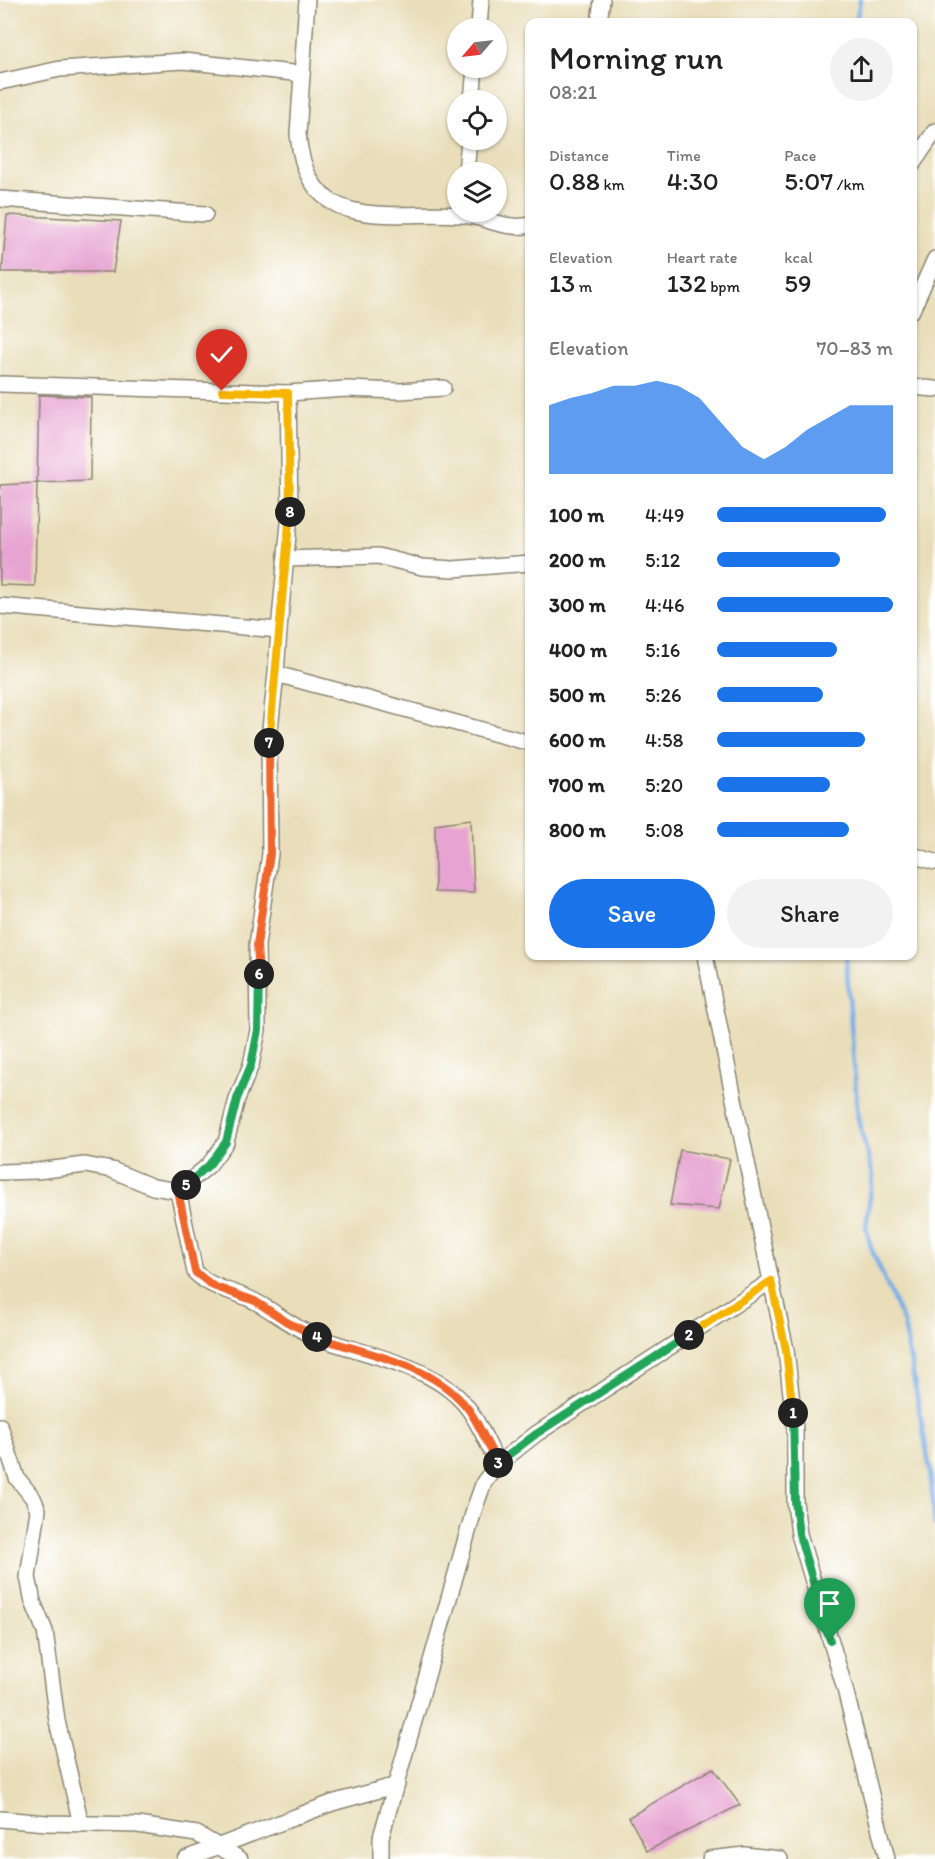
<!DOCTYPE html>
<html lang="en">
<head>
<meta charset="utf-8">
<style>
  body { margin:0; font-family:Itim,sans-serif; background:#f2f2f2; color:#222; height:100vh; display:flex; flex-direction:column; font-size:22px; white-space:nowrap }
  * { box-sizing:border-box; margin:0 }
  p { font-size:20px; color:#767676 }
  .icon { flex:none; width:33px; height:33px; fill:none; stroke:currentColor; stroke-width:2; stroke-linecap:round; stroke-linejoin:round }
  .map { position:relative; flex:1; overflow:hidden }
  .drawer { position:absolute; left:525px; top:18px; width:392px; height:942px; display:flex; flex-direction:column; background:#fff; border-radius:12px; box-shadow:0 2px 4px #0004 }
  .drawer>* { flex:none }
  .needle { width:39px; rotate:242deg }
  .tools { position:absolute; left:447px; top:18px; display:grid; gap:12px }
  .tools a { display:grid; place-items:center; width:60px; height:60px; border-radius:50%; background:#fff; box-shadow:0 2px 4px #0004; font-size:30px }
  .pin { position:absolute; display:grid; place-items:center; width:51px; height:51px; color:#fff; margin:-62px -26px; border-radius:50% 50% 50% 0; rotate:-45deg; box-shadow:0 0 6px #0007 }
  .pin .icon { rotate:45deg }
  .km { position:absolute; width:30px; height:30px; margin:-15px; border-radius:50%; background:#222; color:#fff; font-size:16px; line-height:30px; text-align:center }
  .round { display:grid; place-items:center; flex:none; width:63px; height:63px; border-radius:32px; background:#f2f2f2 }
  .summary { display:flex; align-items:center; justify-content:space-between; height:102px; padding:0 24px }
  h1 { font-size:33px; font-weight:600; line-height:45px }
  .stats { display:grid; grid-template-columns:repeat(3,1fr); gap:9px; height:102px; padding:6px 24px }
  .stats div { display:grid; align-content:center }
  .stats b { font-size:26px; font-weight:600 }
  .stats small { font-size:16px; font-weight:400 }
  .stats p { font-size:16px }
  .chart { height:168px; padding:12px 24px }
  .chart p { display:flex; justify-content:space-between }
  .chart svg { width:100%; height:108px; margin-top:6px; fill:#1a73e8; opacity:.7 }
  .cta { display:flex; gap:12px; margin-top:auto; padding:12px 24px }
  .cta a { flex:1; height:69px; border-radius:36px; background:#1a73e8; color:#fff; font-size:24px; font-weight:600; line-height:69px; text-align:center }
  .cta a+a { background:#f2f2f2; color:#222 }
  ul { padding:0 24px; list-style:none; font-size:20px }
  li { display:grid; grid-template-columns:96px 72px 1fr; align-items:center; height:45px }
  li i { height:15px; border-radius:8px; background:#1a73e8 }
  .map>svg:first-child { display:block }
  .lines { fill:none; stroke-linecap:round; stroke-linejoin:round }
  .stream { stroke:#77ace5; stroke-width:4.5 }
  .building { fill:#e7a4d2 }
  .minor-casing { stroke:#8a8472; stroke-width:18 }
  .minor { stroke:#fff; stroke-width:15 }
  .split-1-casing { stroke:#fff; stroke-width:12 }
  .split-2-casing { stroke:#fff; stroke-width:12 }
  .split-3-casing { stroke:#fff; stroke-width:12 }
  .split-4-casing { stroke:#fff; stroke-width:12 }
  .split-5-casing { stroke:#fff; stroke-width:12 }
  .split-6-casing { stroke:#fff; stroke-width:12 }
  .split-7-casing { stroke:#fff; stroke-width:12 }
  .split-8-casing { stroke:#fff; stroke-width:12 }
  .split-9-casing { stroke:#fff; stroke-width:12 }
  .split-1 { stroke:#22a559; stroke-width:8 }
  .split-2 { stroke:#f5b400; stroke-width:8 }
  .split-3 { stroke:#22a559; stroke-width:8 }
  .split-4 { stroke:#f0652b; stroke-width:8 }
  .split-5 { stroke:#f0652b; stroke-width:8 }
  .split-6 { stroke:#22a559; stroke-width:8 }
  .split-7 { stroke:#f0652b; stroke-width:8 }
  .split-8 { stroke:#f5b400; stroke-width:8 }
  .split-9 { stroke:#f5b400; stroke-width:8 }
</style>
</head>
<body>
<div class="map">
<svg width="935" height="1859" viewBox="0 0 935 1859">
  <rect width="100%" height="100%" fill="#fff"/>
  <filter id="ink" filterUnits="userSpaceOnUse"><feTurbulence type="fractalNoise" baseFrequency=".0167" numOctaves="2"/><feDisplacementMap in="SourceGraphic" scale="12" xChannelSelector="R" yChannelSelector="G"/><feConvolveMatrix kernelMatrix="1 2 1 2 8 2 1 2 1" color-interpolation-filters="sRGB"/></filter>
  <filter id="wash" filterUnits="userSpaceOnUse"><feTurbulence type="fractalNoise" baseFrequency=".008" numOctaves="4" result="noise"/><feDisplacementMap in="SourceGraphic" scale="24" xChannelSelector="R" yChannelSelector="G"/><feGaussianBlur stdDeviation="1.35" result="paint"/><feColorMatrix in="noise" values="0 0 0 0 0 0 0 0 0 0 0 0 0 0 0 0 0 1.4 0 .05"/><feComposite in="paint" operator="in"/></filter>
  <g filter="url(#wash)">
    <rect width="100%" height="100%" fill="#e9deb9"/>
    <g class="lines">
      <!-- stream -->
      <g class="stream">
        <path d="M856,22L860,0"/>
        <path d="M846,956L858,1119L873,1175L866,1226L871,1248L904,1324L930,1470L935,1525"/>
      </g>
    </g>
    <g id="blocks">
      <!-- building -->
      <g class="building">
        <path d="M7,215L121,221L113,272H2Z"/>
        <path d="M39,395L91,397L90,481L37,483Z"/>
        <path d="M37,483L35,586L0,585V485Z"/>
        <path d="M471,819L474,893L435,892V824Z"/>
        <path d="M680,1150L730,1159L719,1209L670,1205Z"/>
        <path d="M713,1768L740,1805L647,1851L629,1817Z"/>
      </g>
    </g>
  </g>
  <g filter="url(#ink)">
    <use href="#blocks" fill-opacity="0" stroke="#8a8472" stroke-width="1.5"/>
    <g class="lines">
      <defs>
        <g id="minor">
          <path d="M307,0L298,134C307,237 389,210 462,215C484,216 507,231 530,225"/>
          <path d="M599,22L602,0"/>
          <path d="M479,28L481,0"/>
          <path d="M0,82L60,69L183,61L302,74"/>
          <path d="M472,100L475,68"/>
          <path d="M912,165L935,131"/>
          <path d="M466,172L469,140"/>
          <path d="M0,199L205,214"/>
          <path d="M912,310L935,259"/>
          <path d="M0,384L288,393L346,389L400,391L443,388"/>
          <path d="M912,387L935,389"/>
          <path d="M286,559L378,556L422,567L453,569L530,563"/>
          <path d="M0,606L279,630L276,674L530,743"/>
          <path d="M279,630L290,513L288,393"/>
          <path d="M912,855L935,862"/>
          <path d="M0,1172L37,1171L85,1165L112,1170L153,1187L178,1191L209,1165L226,1142L237,1099L251,1065L258,1030L257,945L270,854L269,738L276,674"/>
          <path d="M178,1191L195,1272C212,1290 235,1290 256,1302C277,1313 296,1330 319,1338C368,1356 438,1365 470,1411C481,1427 489,1447 498,1464"/>
          <path d="M771,1281L786,1350L795,1429V1502L799,1534L845,1689L887,1859"/>
          <path d="M0,1426L17,1478L33,1498L38,1510L28,1577L33,1602L45,1631L57,1721L81,1824"/>
          <path d="M0,1819L47,1823L138,1825L197,1834L240,1859"/>
          <path d="M185,1859L332,1803L397,1785"/>
          <path d="M381,1859V1837L475,1507L484,1482L498,1464L536,1434L771,1281L705,956"/>
          <path d="M710,1859L745,1855L780,1859"/>
        </g>
      </defs>
      <!-- minor casing -->
      <use href="#minor" class="minor-casing"/>
      <!-- minor -->
      <use href="#minor" class="minor"/>
    </g>
  </g>
  <g class="lines" filter="url(#ink)">
    <defs>
      <path id="split-1" d="M793,1413L795,1502L799,1534L830,1640"/>
      <path id="split-2" d="M689,1335L771,1281L786,1350L793,1413"/>
      <path id="split-3" d="M498,1463L536,1434L689,1335"/>
      <path id="split-4" d="M317,1337C368,1355 434,1363 469,1410C480,1426 488,1446 498,1463"/>
      <path id="split-5" d="M186,1185L178,1191L195,1272L213,1286L255,1301L287,1322L317,1337"/>
      <path id="split-6" d="M186,1185L209,1165L226,1142L237,1099L251,1065L258,1030L259,974"/>
      <path id="split-7" d="M259,974L257,945L270,854L269,743"/>
      <path id="split-8" d="M269,743L290,512"/>
      <path id="split-9" d="M222,391L288,393L290,512"/>
    </defs>
    <!-- split-1 casing -->
    <use href="#split-1" class="split-1-casing"/>
    <!-- split-2 casing -->
    <use href="#split-2" class="split-2-casing"/>
    <!-- split-3 casing -->
    <use href="#split-3" class="split-3-casing"/>
    <!-- split-4 casing -->
    <use href="#split-4" class="split-4-casing"/>
    <!-- split-5 casing -->
    <use href="#split-5" class="split-5-casing"/>
    <!-- split-6 casing -->
    <use href="#split-6" class="split-6-casing"/>
    <!-- split-7 casing -->
    <use href="#split-7" class="split-7-casing"/>
    <!-- split-8 casing -->
    <use href="#split-8" class="split-8-casing"/>
    <!-- split-9 casing -->
    <use href="#split-9" class="split-9-casing"/>
    <!-- split-1 -->
    <use href="#split-1" class="split-1"/>
    <!-- split-2 -->
    <use href="#split-2" class="split-2"/>
    <!-- split-3 -->
    <use href="#split-3" class="split-3"/>
    <!-- split-4 -->
    <use href="#split-4" class="split-4"/>
    <!-- split-5 -->
    <use href="#split-5" class="split-5"/>
    <!-- split-6 -->
    <use href="#split-6" class="split-6"/>
    <!-- split-7 -->
    <use href="#split-7" class="split-7"/>
    <!-- split-8 -->
    <use href="#split-8" class="split-8"/>
    <!-- split-9 -->
    <use href="#split-9" class="split-9"/>
  </g>
</svg>
<div class="tools">
<a><svg class="needle" viewBox="-14 -14 28 28"><path d="M0-13l5 13h-10z" fill="#e53935"/><path d="M0 13l5-13h-10z" fill="#767676"/></svg></a>
<a><svg class="icon" aria-label="locate" viewBox="0 0 24 24"><circle cx="12" cy="12" r="6"/><path d="M12 2v4M12 18v4M2 12h4M18 12h4"/></svg></a>
<a><svg class="icon" aria-label="layers" viewBox="0 0 24 24"><path d="M12 4l9 5-9 5-9-5zM3 14l9 5 9-5"/></svg></a>
</div>
<div class="pin" style="left:830px;top:1640px;background:#1e9e55"><svg class="icon" aria-label="arrive" viewBox="0 0 24 24"><path d="M6 21V4h12l-3 4 3 4H6"/></svg></div>
<div class="pin" style="left:222px;top:391px;background:#d93025"><svg class="icon" aria-label="check" viewBox="0 0 24 24"><path d="M5 12l5 5 9-10"/></svg></div>
<b class="km" style="left:793px;top:1413px">1</b>
<b class="km" style="left:689px;top:1335px">2</b>
<b class="km" style="left:498px;top:1463px">3</b>
<b class="km" style="left:317px;top:1337px">4</b>
<b class="km" style="left:186px;top:1185px">5</b>
<b class="km" style="left:259px;top:974px">6</b>
<b class="km" style="left:269px;top:743px">7</b>
<b class="km" style="left:290px;top:512px">8</b>
<section class="drawer">
<div class="summary"><div><h1>Morning run</h1><p>08:21</p></div><a class="round"><svg class="icon" aria-label="share" viewBox="0 0 24 24"><path d="M12 15V3M7 8l5-5 5 5M5 13v7h14v-7"/></svg></a></div>
<div class="stats">
<div><p>Distance</p><b>0.88<small> km</small></b></div>
<div><p>Time</p><b>4:30</b></div>
<div><p>Pace</p><b>5:07<small> /km</small></b></div>
</div>
<div class="stats">
<div><p>Elevation</p><b>13<small> m</small></b></div>
<div><p>Heart rate</p><b>132<small> bpm</small></b></div>
<div><p>kcal</p><b>59</b></div>
</div>
<div class="chart"><p><span>Elevation</span>70–83 m</p>
<svg viewBox="0 0 160 44" preserveAspectRatio="none"><path d="M0 44V16L10 13L20 11L30 8L40 8L50 6L60 8L70 13L80 23L90 33L100 38L110 33L120 26L130 21L140 16L150 16L160 16V44z"/></svg>
</div>
<ul>
<li><b>100 m</b>4:49<i style="width:96%"></i></li>
<li><b>200 m</b>5:12<i style="width:70%"></i></li>
<li><b>300 m</b>4:46<i style="width:100%"></i></li>
<li><b>400 m</b>5:16<i style="width:68%"></i></li>
<li><b>500 m</b>5:26<i style="width:60%"></i></li>
<li><b>600 m</b>4:58<i style="width:84%"></i></li>
<li><b>700 m</b>5:20<i style="width:64%"></i></li>
<li><b>800 m</b>5:08<i style="width:75%"></i></li>
</ul>
<div class="cta"><a>Save</a><a>Share</a></div>
</section>
</div>
</body>
</html>
